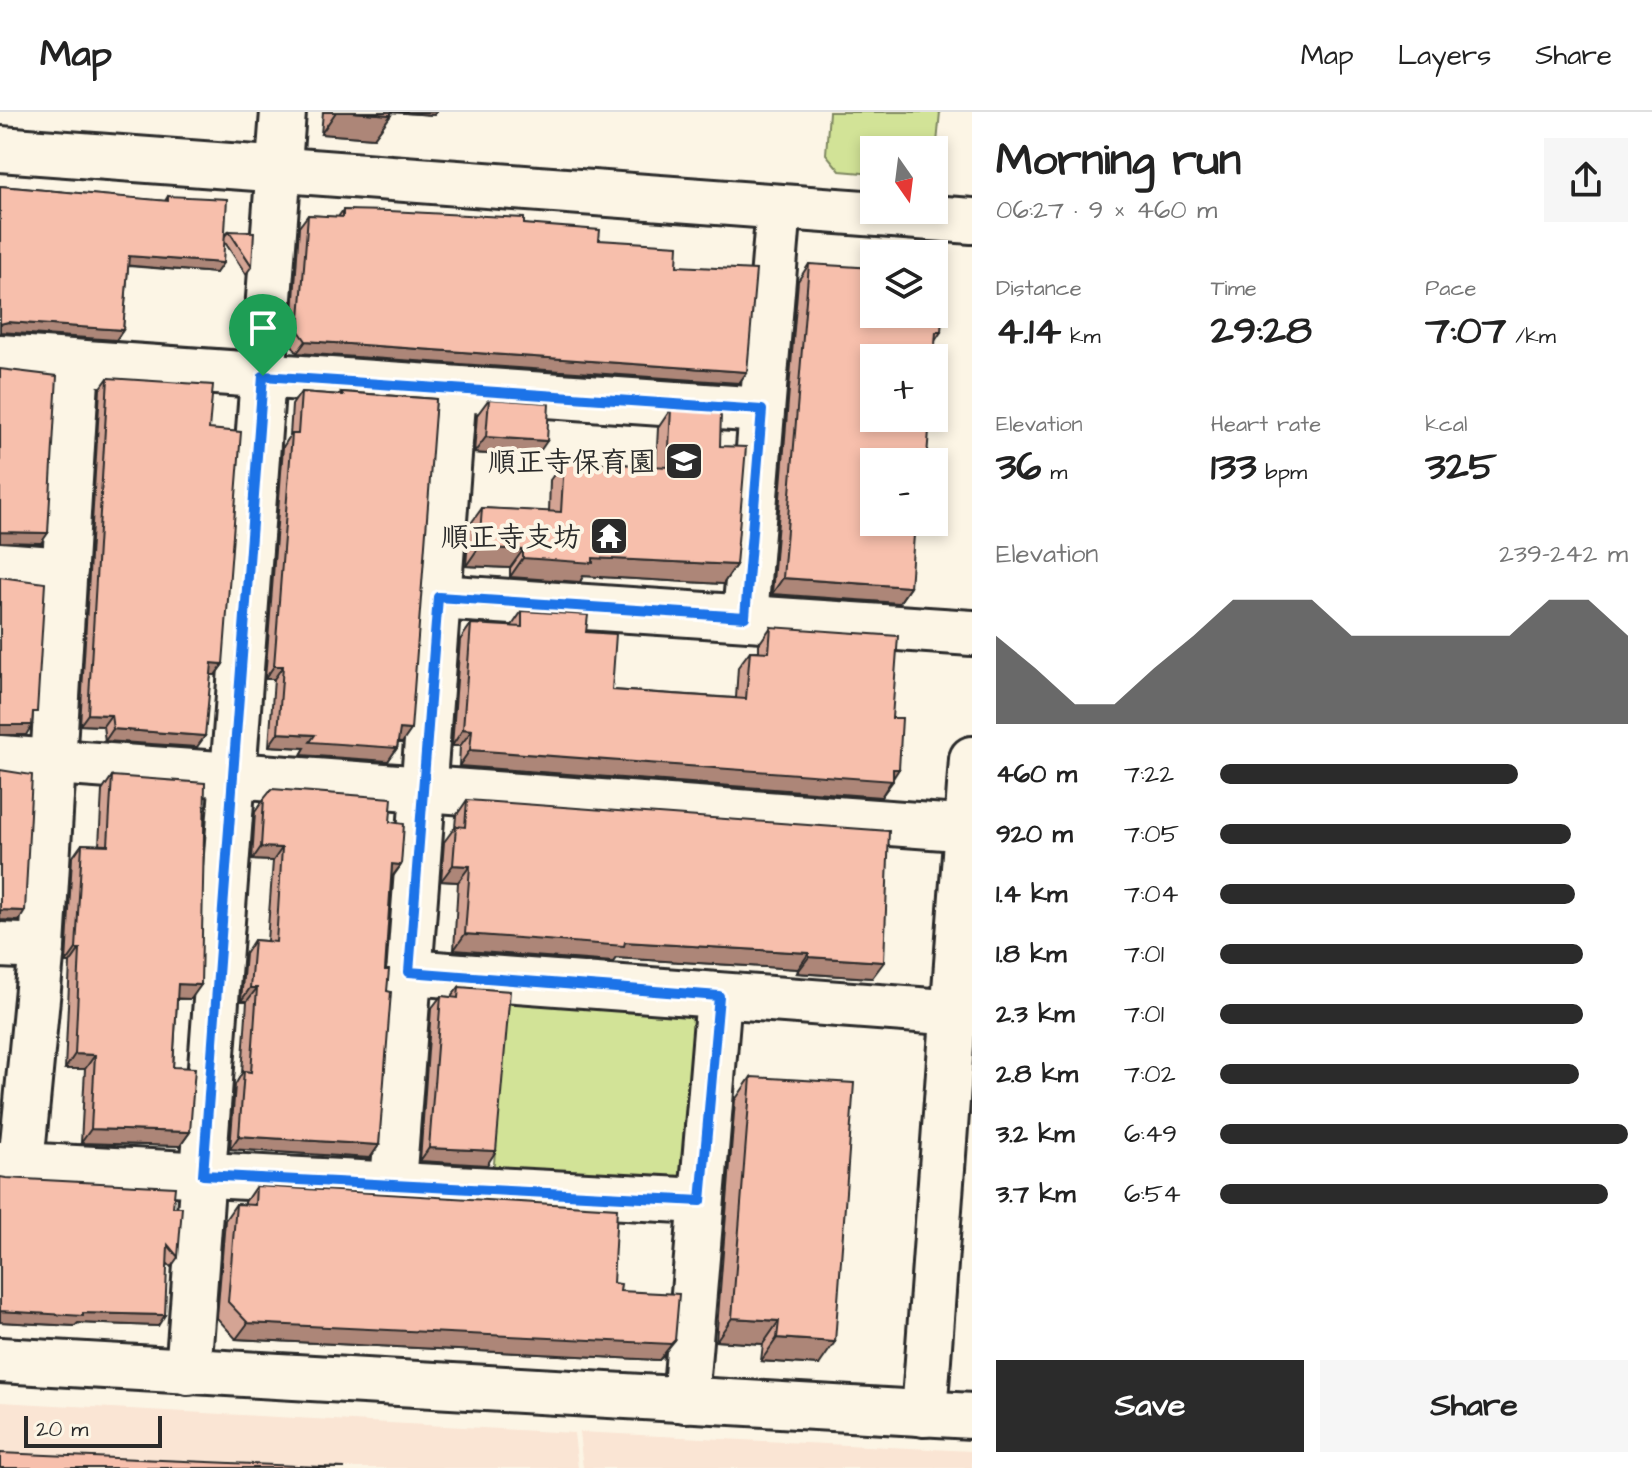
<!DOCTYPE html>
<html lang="en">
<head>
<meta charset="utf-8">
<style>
  body { margin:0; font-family:"Architects Daughter","Klee One",sans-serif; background:#f6f6f6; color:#222; height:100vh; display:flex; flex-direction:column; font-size:30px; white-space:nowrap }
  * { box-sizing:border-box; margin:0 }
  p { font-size:26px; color:#767676 }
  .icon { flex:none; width:44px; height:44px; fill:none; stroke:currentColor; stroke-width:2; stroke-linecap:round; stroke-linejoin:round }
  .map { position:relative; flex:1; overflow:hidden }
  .details { display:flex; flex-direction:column; background:#fff; width:680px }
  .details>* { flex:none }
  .needle { width:52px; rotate:166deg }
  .buttons { position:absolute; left:860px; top:24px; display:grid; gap:16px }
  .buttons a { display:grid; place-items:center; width:88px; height:88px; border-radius:0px; background:#fff; box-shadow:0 4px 12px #0003; font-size:40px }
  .scale { position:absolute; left:24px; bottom:20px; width:138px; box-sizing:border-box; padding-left:8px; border:4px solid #2b2b2b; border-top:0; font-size:22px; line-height:28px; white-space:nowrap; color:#2b2b2b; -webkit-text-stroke:6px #fcf5e5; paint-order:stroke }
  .pin { position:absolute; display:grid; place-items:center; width:68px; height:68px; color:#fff; margin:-82px -34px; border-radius:50% 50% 50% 0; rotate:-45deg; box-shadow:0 0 8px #0007 }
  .pin .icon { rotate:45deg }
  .round { display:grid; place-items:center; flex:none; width:84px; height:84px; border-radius:0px; background:#f6f6f6 }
  .overview { display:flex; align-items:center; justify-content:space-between; height:136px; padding:0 24px }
  h1 { font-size:44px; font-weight:700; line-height:60px }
  .metrics { display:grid; grid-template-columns:repeat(3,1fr); gap:12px; height:136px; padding:8px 24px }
  .metrics div { display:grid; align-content:center }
  .metrics b { font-size:40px; font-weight:700 }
  .metrics small { font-size:22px; font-weight:400 }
  .metrics p { font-size:22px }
  .chart { height:224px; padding:16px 24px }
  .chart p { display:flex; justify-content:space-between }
  .chart svg { width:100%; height:144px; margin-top:8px; fill:#2b2b2b; opacity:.7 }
  .primary-button { display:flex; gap:16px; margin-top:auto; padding:16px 24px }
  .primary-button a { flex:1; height:92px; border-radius:0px; background:#2b2b2b; color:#fff; font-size:32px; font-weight:700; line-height:92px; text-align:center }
  .primary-button a+a { background:#f6f6f6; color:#222 }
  ul { padding:0 24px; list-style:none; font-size:26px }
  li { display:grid; grid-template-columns:128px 96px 1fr; align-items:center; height:60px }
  li i { height:20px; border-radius:10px; background:#2b2b2b }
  header { display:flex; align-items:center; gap:48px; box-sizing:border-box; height:112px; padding:0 40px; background:#fff; border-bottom:2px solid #e0e0e0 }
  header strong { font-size:38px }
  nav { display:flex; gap:44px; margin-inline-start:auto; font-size:28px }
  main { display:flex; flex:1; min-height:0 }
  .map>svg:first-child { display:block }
  .built { fill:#fae5d4 }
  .green { fill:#d2e397; stroke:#7e8761; stroke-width:2 }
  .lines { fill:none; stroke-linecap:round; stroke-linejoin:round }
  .minor-casing { stroke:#2b2b2b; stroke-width:50 }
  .minor { stroke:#fcf5e5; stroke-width:44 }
  .wall { fill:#d4a494; stroke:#2b2b2b; stroke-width:2 }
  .shaded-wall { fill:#ad8678; stroke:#2b2b2b; stroke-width:2 }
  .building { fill:#f7bfac; stroke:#2b2b2b; stroke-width:2 }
  .route-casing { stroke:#fff; stroke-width:16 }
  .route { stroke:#1a73e8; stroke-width:10 }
  .labels { text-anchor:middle; stroke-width:8; stroke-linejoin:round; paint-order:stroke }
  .poi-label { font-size:28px; font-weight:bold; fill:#2b2b2b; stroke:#fcf5e5; text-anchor:end }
</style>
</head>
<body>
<header>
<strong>Map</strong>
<nav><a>Map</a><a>Layers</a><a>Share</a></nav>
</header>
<main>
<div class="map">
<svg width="972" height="1356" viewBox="0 0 972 1356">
  <rect width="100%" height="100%" fill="#fcf5e5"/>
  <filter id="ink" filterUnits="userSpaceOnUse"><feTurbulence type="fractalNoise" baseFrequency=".0125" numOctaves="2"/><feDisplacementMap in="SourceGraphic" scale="16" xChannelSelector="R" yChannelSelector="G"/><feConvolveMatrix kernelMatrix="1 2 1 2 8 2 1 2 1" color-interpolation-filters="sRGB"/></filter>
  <g filter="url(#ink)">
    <!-- built -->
    <g class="built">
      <path d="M0,1290L574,1321L578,1356H0Z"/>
      <path d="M579,1320L972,1339V1356H583Z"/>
    </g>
    <!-- green -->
    <g class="green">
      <path d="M829,0H940L935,52L934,38H874V62L840,59L826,42Z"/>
      <path d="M507,879L678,891L700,916L687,1067L493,1065Z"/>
    </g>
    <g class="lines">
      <defs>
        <g id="minor">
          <path d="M0,37L972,109"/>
          <path d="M0,245L762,298"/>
          <path d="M0,453L65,458"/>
          <path d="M438,485L972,521"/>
          <path d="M745,505L779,95"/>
          <path d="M0,646L972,717"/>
          <path d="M0,833L42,835"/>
          <path d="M409,860L972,902"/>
          <path d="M0,1052L701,1089"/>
          <path d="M21,1052L42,835L77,251"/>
          <path d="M393,1071L454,278"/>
          <path d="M0,1248L972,1304"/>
          <path d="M188,1260L283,0"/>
          <path d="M685,1288L719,884"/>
          <path d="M924,1302L972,647"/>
        </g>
      </defs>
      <!-- minor casing -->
      <use href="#minor" class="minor-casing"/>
      <!-- minor -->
      <use href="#minor" class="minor"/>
    </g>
    <!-- wall -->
    <g class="wall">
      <path d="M323,0H436L434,3L391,0V3L374,26L321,22Z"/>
      <path d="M0,74L165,89L168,84L224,125L229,119L252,154L246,162L224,129L216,161L128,154L123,218L116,228L0,220Z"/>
      <path d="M343,98L524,112L599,128L677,154L739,271L297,241L291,231L299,115L308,103L338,105Z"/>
      <path d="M809,152L941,220L935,229L874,350L910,475L899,491L772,482L798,169Z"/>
      <path d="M108,266L209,317L223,552L215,563H211L197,635L105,629L103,614L80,613L100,277Z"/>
      <path d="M301,280L339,283L341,280L436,287L402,631H398L397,636L388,649L301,643L305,636L269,634L274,567H265L283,335L290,324L292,293Z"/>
      <path d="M489,287L536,345L474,341L477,303Z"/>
      <path d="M671,297L720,334L736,453L723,472L583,464L580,470L510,465V456L466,454L469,414L482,396L549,400L550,368L564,349L656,354L658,316Z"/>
      <path d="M522,499L586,520L612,578L736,586L738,555L750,539H759V532L771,515L892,606L893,669L881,685L459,654L460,634H452L460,528L471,512L511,515Z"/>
      <path d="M112,664L191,887H177L173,955L190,1020L180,1034L81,1031L85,957H65L70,851H66L72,746L82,732L99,733L102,679Z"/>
      <path d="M264,687L390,710L401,753L392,766L385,858L379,1033L370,1046L230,1037L235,973L242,961L247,889H241L245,842L254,828L267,829L273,749L252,748L255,700Z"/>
      <path d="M467,688L872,866L797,861L798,857L616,846L613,850L454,838L458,770L441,769L444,730L455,715L456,704Z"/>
      <path d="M459,875L487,1053L420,1049L431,897L441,884L451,885Z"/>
      <path d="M751,965L819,1253L761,1249L763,1232L716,1229L735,988Z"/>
      <path d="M256,1074L613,1171L620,1179L664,1244L659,1248L236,1227L217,1206L225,1108L236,1092L245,1093V1090Z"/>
      <path d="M173,1095L178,1145L171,1155L167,1151L158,1214L78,1211L75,1214L0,1210Z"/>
    </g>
    <!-- shaded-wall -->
    <g class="shaded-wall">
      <path d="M336,0H352L391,3L374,26L321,22Z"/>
      <path d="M389,0H436L434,3Z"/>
      <path d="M129,144L223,151L216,161L122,153Z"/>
      <path d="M8,210L123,218L116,228L0,220V212Z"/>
      <path d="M306,229L747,260L739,271L297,241Z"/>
      <path d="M486,325L547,329L536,345L474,341Z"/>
      <path d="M0,420L48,421L41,431L0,430Z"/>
      <path d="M479,435L523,438L510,456L466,454Z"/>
      <path d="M523,446H593L736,453L723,472L583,464L580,470L510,465Z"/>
      <path d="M783,466L910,475L899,491L772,482Z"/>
      <path d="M212,551L223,552L215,563H204Z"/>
      <path d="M274,554H283L274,567H265Z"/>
      <path d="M88,602L111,603L103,614L80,613Z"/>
      <path d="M0,613H32L26,623H0Z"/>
      <path d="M113,617L205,624L197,635L105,629Z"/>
      <path d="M400,617L411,618L402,631L390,630Z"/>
      <path d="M463,617L472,618L460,634H452Z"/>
      <path d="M278,621L315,623L397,636L388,649L301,643L305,636L269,634Z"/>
      <path d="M470,638L899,657L881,685L459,654Z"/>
      <path d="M261,735L282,736L273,749L252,748Z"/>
      <path d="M392,752L401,753L391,766Z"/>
      <path d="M453,753L470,754L458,770L441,769Z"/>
      <path d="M0,798L25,799L19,809L0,808Z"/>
      <path d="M465,822L625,830L809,841L798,857L616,846L613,850L454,838Z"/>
      <path d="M76,837H80L70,851H66Z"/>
      <path d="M809,845L884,850L872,866L797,861Z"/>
      <path d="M178,872L201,873L191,887L168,886Z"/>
      <path d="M250,876H257L247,889H241Z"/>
      <path d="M75,942L95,943L85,957H65Z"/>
      <path d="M91,1017L190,1020L180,1034L81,1031Z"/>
      <path d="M239,1024L379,1033L370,1046L230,1037Z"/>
      <path d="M429,1036L496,1039L487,1053L420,1049Z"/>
      <path d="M0,1199L83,1201L165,1203L158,1214L78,1211L75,1214L0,1210Z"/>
      <path d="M732,1206L779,1209L763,1232L716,1229Z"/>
      <path d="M248,1211L675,1228L659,1248L236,1227Z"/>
      <path d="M777,1226L835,1230L819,1253L761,1249Z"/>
    </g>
    <!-- building -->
    <g class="building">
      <path d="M352,0H391V3Z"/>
      <path d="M0,74L168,89V84L227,87L223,151L129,144L123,218L8,210L0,212Z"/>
      <path d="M343,98L389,99L524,106V112L600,118L599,128L678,133L677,154L756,158L747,260L306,229L299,219L308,103L343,105Z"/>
      <path d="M229,119L254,120L252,154Z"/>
      <path d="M809,152L874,156V202H934V158L945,159L941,220H936L934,246H874V306H930L927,344H932L931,350H874V410H915L910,475L783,466Z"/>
      <path d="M0,257L57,264L48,421L0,420Z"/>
      <path d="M108,266L213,273L209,317L241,320L223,552L212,551L205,624L113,617L111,603L88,602Z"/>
      <path d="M301,280L343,283L341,280L436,287L411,618L400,617L397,636L310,630L315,623L278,621L283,554H274L292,322H298Z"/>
      <path d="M489,287L549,291L547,329L486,325Z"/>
      <path d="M671,297L721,301L720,334L746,335L736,453L593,446V451L523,446V438L479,435L482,396L561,400L564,349L668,355Z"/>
      <path d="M0,465L45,471L37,600H33L32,613H0Z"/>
      <path d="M522,499L588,503L586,520L616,522L612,578L746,587L750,539L769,540L771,515L898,524L892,606H902L899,657H893V669L470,638L472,618L463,617L471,512L522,515Z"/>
      <path d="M0,658L32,663L25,799L0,798Z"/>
      <path d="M112,664L205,671L201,873L178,872L173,955L195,956L190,1020L91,1017L95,943L75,942L80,837H76L82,732L108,733Z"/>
      <path d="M272,677L392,686L390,710L404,712L401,753L392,752L385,858H389L387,879L391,880L379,1033L239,1024L244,959L251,960L257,876H250L254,828L276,830L282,736L261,735L264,687Z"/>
      <path d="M467,688L889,719L884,850L809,845V841L625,830L624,834L465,822L470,754L453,753L456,714L465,715Z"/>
      <path d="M459,875L510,879L496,1039L429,1036L441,884L458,886Z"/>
      <path d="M751,965L854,971L835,1230L777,1226L779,1209L732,1206Z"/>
      <path d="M0,1065L6,1066L175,1075L173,1095H182L178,1145L168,1133L165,1203L83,1201V1204L0,1199Z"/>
      <path d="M256,1074L617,1096L613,1171L621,1172L620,1179L679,1182L675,1228L671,1232L248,1211L228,1190L236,1092L255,1093Z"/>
      <path d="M0,1341L345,1356H0Z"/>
    </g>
  </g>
  <g class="lines" filter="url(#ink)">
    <defs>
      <path id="route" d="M263,264L762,298L745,505L438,485L409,860L719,884L701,1089L203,1063Z"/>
    </defs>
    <!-- route casing -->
    <use href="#route" class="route-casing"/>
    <!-- route -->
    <use href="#route" class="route"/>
  </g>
  <!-- icons -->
  <defs>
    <symbol id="school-square" viewBox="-11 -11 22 22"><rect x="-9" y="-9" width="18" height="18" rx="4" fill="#2b2b2b" stroke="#fcf5e5"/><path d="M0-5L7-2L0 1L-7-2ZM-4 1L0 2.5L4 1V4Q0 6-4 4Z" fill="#fff"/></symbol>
    <symbol id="temple-square" viewBox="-11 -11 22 22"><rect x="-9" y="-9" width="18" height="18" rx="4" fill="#2b2b2b" stroke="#fcf5e5"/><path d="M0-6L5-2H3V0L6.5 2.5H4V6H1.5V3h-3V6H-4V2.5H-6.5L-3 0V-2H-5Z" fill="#fff"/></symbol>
  </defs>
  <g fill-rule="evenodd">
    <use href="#school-square" x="662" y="327" width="44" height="44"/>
    <use href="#temple-square" x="587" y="402" width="44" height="44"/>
  </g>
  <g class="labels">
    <!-- poi labels -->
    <g class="poi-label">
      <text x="656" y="359">順正寺保育園</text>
      <text x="581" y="434">順正寺支坊</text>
    </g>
  </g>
</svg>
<div class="buttons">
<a><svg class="needle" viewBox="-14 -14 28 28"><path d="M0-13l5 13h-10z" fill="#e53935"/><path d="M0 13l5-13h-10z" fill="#767676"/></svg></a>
<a><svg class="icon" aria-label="layers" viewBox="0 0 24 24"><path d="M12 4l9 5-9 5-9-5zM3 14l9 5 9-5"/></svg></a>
<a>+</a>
<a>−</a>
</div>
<div class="scale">20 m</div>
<div class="pin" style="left:263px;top:264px;background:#1e9e55"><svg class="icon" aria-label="arrive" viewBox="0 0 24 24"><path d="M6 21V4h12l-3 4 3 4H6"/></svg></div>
</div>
<section class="details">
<div class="overview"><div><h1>Morning run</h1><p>06:27 · 9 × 460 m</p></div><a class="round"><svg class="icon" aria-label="share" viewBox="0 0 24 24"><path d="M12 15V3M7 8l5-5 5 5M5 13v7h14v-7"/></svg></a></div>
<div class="metrics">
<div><p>Distance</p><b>4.14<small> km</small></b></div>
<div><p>Time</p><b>29:28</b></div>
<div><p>Pace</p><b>7:07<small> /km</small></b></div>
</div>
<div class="metrics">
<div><p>Elevation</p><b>36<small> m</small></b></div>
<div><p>Heart rate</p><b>133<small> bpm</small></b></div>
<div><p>kcal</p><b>325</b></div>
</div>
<div class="chart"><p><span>Elevation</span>239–242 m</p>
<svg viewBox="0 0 160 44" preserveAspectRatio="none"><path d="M0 44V17L10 27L20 38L30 38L40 27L50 17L60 6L70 6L80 6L90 17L100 17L110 17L120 17L130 17L140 6L150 6L160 17V44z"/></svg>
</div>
<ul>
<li><b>460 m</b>7:22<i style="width:73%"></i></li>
<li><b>920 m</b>7:05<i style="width:86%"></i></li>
<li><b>1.4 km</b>7:04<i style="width:87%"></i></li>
<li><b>1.8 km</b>7:01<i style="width:89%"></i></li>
<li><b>2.3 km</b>7:01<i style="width:89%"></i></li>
<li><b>2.8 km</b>7:02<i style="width:88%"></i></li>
<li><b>3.2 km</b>6:49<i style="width:100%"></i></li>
<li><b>3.7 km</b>6:54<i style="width:95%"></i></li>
</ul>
<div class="primary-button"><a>Save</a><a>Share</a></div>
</section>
</main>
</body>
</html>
